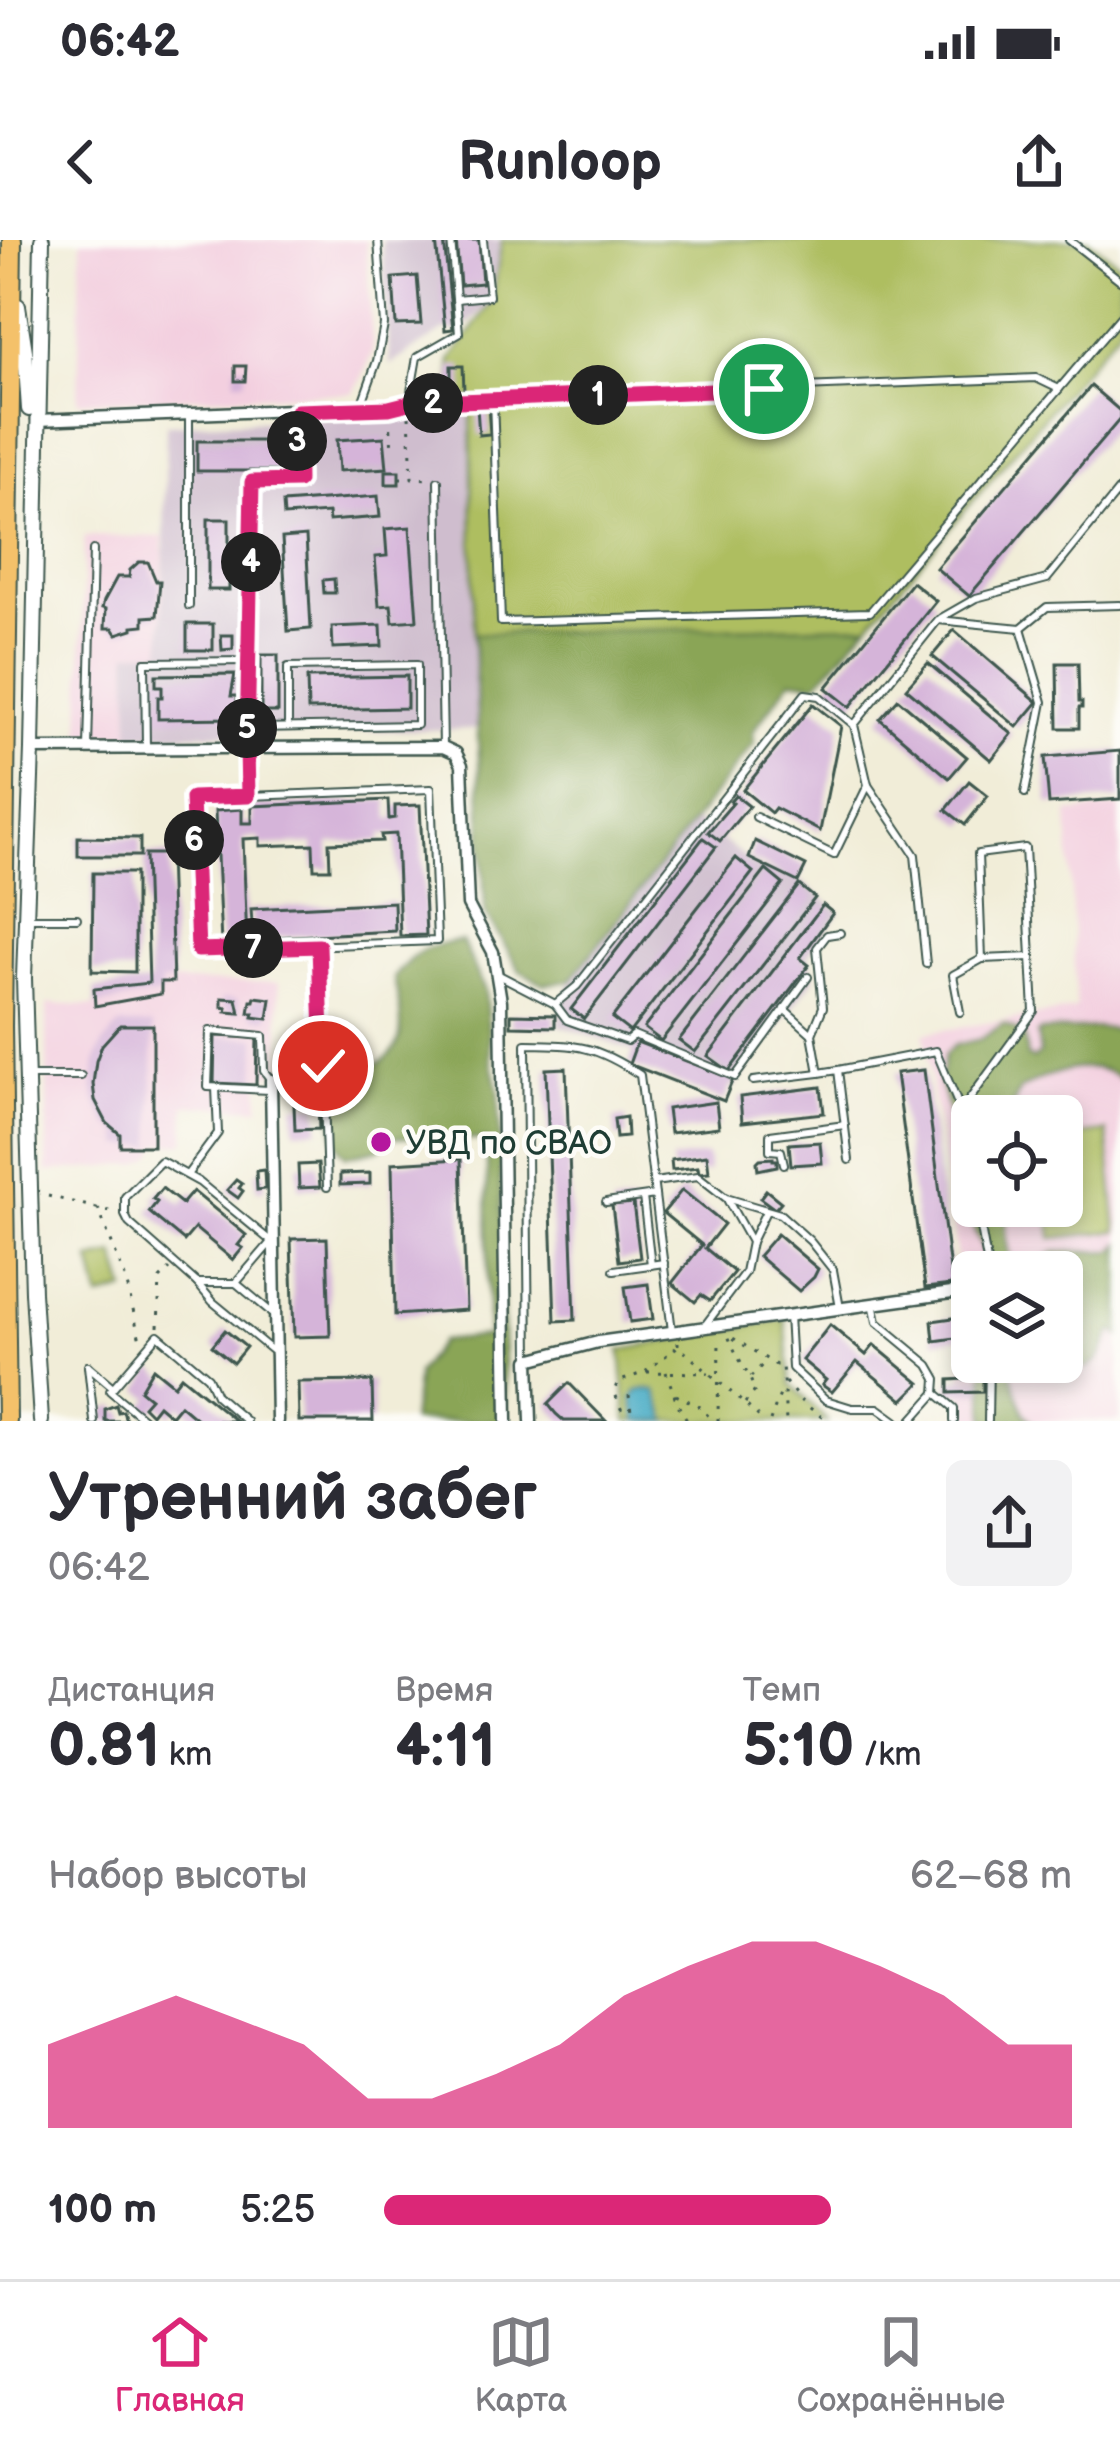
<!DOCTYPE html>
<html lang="ru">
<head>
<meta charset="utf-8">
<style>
  body { margin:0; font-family:"Balsamiq Sans",sans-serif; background:#f2f2f3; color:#2b2b33; height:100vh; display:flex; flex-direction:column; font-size:45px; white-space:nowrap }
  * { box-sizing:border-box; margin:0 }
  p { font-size:39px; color:#7c7c81 }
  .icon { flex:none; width:66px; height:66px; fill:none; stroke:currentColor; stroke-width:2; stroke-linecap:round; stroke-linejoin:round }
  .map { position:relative; height:1181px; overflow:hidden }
  .details { display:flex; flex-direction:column; background:#fff; flex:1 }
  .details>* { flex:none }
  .buttons { position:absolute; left:951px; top:855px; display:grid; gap:24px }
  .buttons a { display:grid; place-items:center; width:132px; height:132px; border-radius:18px; background:#fff; box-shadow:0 6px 18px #0003; font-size:60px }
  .pin { position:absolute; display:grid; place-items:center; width:102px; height:102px; color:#fff; margin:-51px; border:6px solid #fff; border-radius:50%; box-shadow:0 3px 12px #0007 }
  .km { position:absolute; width:60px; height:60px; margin:-30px; border-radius:50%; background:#222; color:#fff; font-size:33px; line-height:60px; text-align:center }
  .round { display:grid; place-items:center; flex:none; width:126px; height:126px; border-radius:18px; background:#f2f2f3 }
  .head { display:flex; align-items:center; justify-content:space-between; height:204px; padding:0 48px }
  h1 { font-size:66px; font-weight:700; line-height:90px }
  .figures { display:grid; grid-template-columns:repeat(3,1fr); gap:18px; height:204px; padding:12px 48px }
  .figures div { display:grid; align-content:center }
  .figures b { font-size:60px; font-weight:700 }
  .figures small { font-size:33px; font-weight:400 }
  .figures p { font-size:33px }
  .chart { height:336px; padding:24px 48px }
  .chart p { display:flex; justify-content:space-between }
  .chart svg { width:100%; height:216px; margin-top:12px; fill:#db2777; opacity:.7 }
  ul { padding:0 48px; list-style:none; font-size:39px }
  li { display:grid; grid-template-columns:192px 144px 1fr; align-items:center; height:90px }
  li i { height:30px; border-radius:15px; background:#db2777 }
  .status { display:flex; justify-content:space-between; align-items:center; height:84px; padding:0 60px; background:#fff; direction:ltr }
  .status svg { height:33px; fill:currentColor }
  header { display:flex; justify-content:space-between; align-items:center; height:156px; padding:0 48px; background:#fff; font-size:54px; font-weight:700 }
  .menu { display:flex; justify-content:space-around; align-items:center; height:168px; border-top:3px solid #e1e1e2; background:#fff; font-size:33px; color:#7c7c81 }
  .menu a { display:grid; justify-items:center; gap:6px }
  .menu .current { color:#db2777 }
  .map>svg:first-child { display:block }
  .built { fill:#f3cfdf; fill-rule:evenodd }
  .industrial { fill:#cfbdce }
  .green { fill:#aebe61; stroke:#667e4a; stroke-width:3 }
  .forest { fill:#8aa557; stroke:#547146; stroke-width:3 }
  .water { fill:#44aac4; stroke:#32747c; stroke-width:3 }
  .building { fill:#d5b4d9 }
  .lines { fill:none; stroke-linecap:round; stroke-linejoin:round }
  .service-casing { stroke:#3e574d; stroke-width:10 }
  .minor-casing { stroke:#3e574d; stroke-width:15 }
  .tertiary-casing { stroke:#3e574d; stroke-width:18 }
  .primary-casing { stroke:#3e574d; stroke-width:22 }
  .path { stroke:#3e574d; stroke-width:3; stroke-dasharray:3 9; stroke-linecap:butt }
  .service { stroke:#fff; stroke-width:6 }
  .minor { stroke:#fff; stroke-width:10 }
  .tertiary { stroke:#fff; stroke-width:14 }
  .primary { stroke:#f4c16a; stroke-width:18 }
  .route-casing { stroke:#fff; stroke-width:24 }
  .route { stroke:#db2777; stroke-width:15 }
  .poi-dot { fill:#b5179e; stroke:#fdfcf7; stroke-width:4.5 }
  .labels { text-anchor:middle; stroke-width:9; stroke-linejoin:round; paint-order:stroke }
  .poi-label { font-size:33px; fill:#1f3d34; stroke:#fdfcf7; text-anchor:start }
</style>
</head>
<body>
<div class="status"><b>06:42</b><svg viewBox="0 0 49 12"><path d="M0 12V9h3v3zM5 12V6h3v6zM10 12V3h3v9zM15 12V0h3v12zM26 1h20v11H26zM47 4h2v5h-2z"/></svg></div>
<header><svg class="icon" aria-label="back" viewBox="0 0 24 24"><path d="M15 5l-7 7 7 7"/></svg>Runloop<svg class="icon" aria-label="share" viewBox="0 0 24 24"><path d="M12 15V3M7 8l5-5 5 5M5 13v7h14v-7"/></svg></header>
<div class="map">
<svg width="1120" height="1181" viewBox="0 0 1120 1181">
  <rect width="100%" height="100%" fill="#fdfcf7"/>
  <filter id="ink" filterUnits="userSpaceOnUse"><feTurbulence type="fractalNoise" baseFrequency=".00833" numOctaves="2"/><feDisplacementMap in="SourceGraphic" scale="24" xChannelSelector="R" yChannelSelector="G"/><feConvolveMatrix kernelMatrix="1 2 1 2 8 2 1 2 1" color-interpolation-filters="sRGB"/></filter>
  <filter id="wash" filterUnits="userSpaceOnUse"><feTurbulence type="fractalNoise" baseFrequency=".004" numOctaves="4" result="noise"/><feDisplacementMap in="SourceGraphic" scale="48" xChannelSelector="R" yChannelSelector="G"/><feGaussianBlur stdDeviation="2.7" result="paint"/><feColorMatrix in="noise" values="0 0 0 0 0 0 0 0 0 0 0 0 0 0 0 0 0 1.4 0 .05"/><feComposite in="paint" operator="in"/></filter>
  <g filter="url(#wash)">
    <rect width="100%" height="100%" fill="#f1edd8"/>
    <!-- built -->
    <g class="built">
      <path d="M81,0H366L373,112L361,140L353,153L78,161Z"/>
      <path d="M84,296L163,297L162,411L128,412L130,495H81Z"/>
      <path d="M1120,567V1181H963L961,1045L924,793L1076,769L1068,573ZM972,876H1062V966H972ZM972,1032H1062V1122H972Z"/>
      <path d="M161,742H279L280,830L260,839V868L186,865L185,903L159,904L153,915L139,924L47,932V764L95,766L161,754Z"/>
    </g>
    <!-- industrial -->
    <g class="industrial">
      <path d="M382,0H502L492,62L459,93L445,90L390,125Z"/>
      <path d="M424,171H472L474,394L478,489L130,495L128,412L162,410L166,184L422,175Z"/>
      <path d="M694,580L760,628L803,642L841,672L808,715L815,738L735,847L558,785L570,741Z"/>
    </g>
    <!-- green -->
    <g class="green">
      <path d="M502,0H1089L1120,24V87L868,385L474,394L471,157L452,155L451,120L492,62Z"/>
      <path d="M1107,892L1117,991L1052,998L1049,966H1062V897Z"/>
      <path d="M115,1014L126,1050L100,1058L91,1020Z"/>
      <path d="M785,1079L791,1144L827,1181H627L621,1110Z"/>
    </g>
    <!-- forest -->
    <g class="forest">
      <path d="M868,385L817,443L791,440L753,491L754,503L570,741L544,744L520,731L485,673L474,394Z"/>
      <path d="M462,701L485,750L491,819L499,852L505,1181H411L417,1133L441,1101L488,1096L487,900L395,897L379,909L346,916C336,905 334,897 333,881C330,822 381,838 397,805C406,787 397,757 394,737C415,710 429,705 462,701Z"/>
      <path d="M1003,784L1024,794L1027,817L1034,819L1040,813L1037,794L1041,791L1099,788L1120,790V838C1091,817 1048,833 1020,850L1008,876H972V966H1005C1008,987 1003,1009 1015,1026H1029L1055,1012L1113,1011L1120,1004V1096L1113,1090L1099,1120L1086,1129L1072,1128L1062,1118V1032H991L989,1022L970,981V968L960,956L955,941L948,871L940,842L945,814L955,805L981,799Z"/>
      <path d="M987,1122H1028L1011,1133L1024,1173L1032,1181H986L983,1138Z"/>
    </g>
    <!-- water -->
    <path class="water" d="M645,1149L656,1151L668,1181H637L633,1158L637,1151Z"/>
    <g id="blocks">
      <!-- building -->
      <g class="building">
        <path d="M436,0H444L453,89L445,90Z"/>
        <path d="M456,0H479L482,43L460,45Z"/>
        <path d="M417,36L421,84L396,85L393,38Z"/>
        <path d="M235,126H246L245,141H235Z"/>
        <path d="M451,126H463L464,151L451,152Z"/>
        <path d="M1091,146L1120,171V179L969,356L936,328Z"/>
        <path d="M488,166L490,194L479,195L477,167Z"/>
        <path d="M384,197L387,228L339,231L337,200Z"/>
        <rect x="197" y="201" width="92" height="30"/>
        <rect x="386" y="231" width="13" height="13"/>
        <path d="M378,256L380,277L329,281L328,273L284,276L283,263Z"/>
        <rect x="208" y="279" width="21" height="71"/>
        <path d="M410,287L417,380L393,382L391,365L379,366L375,317L387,316L385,289Z"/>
        <path d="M306,296L311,389L288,391L282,298Z"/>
        <path d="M139,322H148L156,341H160L157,376L144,377V385L133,386V389L117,394L113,388H105L106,369L102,368L104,361L117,337H129L130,330Z"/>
        <path d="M334,339L335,353H324L323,340Z"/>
        <path d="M912,342L936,361L850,467L826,448Z"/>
        <rect x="187" y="384" width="26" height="26"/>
        <path d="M381,385L382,406L333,408L332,387Z"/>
        <path d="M954,390L1038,462L1017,487L932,416Z"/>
        <path d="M221,395H233V409L222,410Z"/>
        <rect x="261" y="415" width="17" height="57"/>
        <path d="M928,423L1012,494L991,520L906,448Z"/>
        <path d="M1057,423H1078L1079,462H1082V468H1079V488H1058Z"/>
        <path d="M235,434L231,456H237V478L158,479V457H162V446H156V435Z"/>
        <path d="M407,436V468L308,470L307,438Z"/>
        <path d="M898,459L967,517L949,538L880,479Z"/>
        <path d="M813,464L841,486L820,591L775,568L771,573L743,550Z"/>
        <path d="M1120,511V559L1049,564L1045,517Z"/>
        <path d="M969,541L988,556L965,585L946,570Z"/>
        <path d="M735,555L749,566L720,601L708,592L733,563L730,561Z"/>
        <path d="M388,560L389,579L395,578V566L420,565L426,695L400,696L396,594L381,595L382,601L329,603L330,629H314L313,604L260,606V598L243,599L247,703L221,704L215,571L242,569V583H252V566Z"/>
        <path d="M78,597L140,598V616H78Z"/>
        <path d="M703,598L716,607L584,779L571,769Z"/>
        <path d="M755,601L806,626L798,642L749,618Z"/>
        <path d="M145,614H169L173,742H161V754L95,766L94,749L149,743Z"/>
        <path d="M736,618L753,632L630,792L612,778Z"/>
        <path d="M766,630L783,644L661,801L644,788Z"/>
        <path d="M93,633H135V732L92,731Z"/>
        <path d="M799,645L815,658L695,812L679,800Z"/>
        <path d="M394,662L395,691L253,698L251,669Z"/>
        <path d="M823,665L833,673L800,718L809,725L729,831L708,816Z"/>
        <path d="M255,757L271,759L268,779L253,777L254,773H249L251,761H254Z"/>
        <path d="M222,758L237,759L240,773L226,772L227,768L222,767Z"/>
        <path d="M511,774L555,775V787L511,786Z"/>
        <path d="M120,785H153V906H120V894L107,883L95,860L93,844L96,821L102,805Z"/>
        <path d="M215,796L257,798L256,845L214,843Z"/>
        <path d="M637,802L733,839L724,861L629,824Z"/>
        <path d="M566,828L575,1080L555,1081L546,829Z"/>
        <path d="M924,830L952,1045L925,1048L896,833Z"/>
        <path d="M821,847L824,873L742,882L740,857Z"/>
        <path d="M716,862L719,887L670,893L667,869Z"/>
        <path d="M318,864L319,889L295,890L294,865Z"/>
        <path d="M626,877L627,897L616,898L614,879Z"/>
        <path d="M820,902L822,923L791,925L789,904Z"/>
        <path d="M707,915L709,932L699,933L698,927L672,930L671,920Z"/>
        <path d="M773,918V920H777V926L758,930L757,922L760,919Z"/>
        <path d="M461,919L466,1070L395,1075L392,923Z"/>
        <path d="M318,924L320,947L299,948L298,925Z"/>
        <path d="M264,930L265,949L257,950L256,931Z"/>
        <path d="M370,933V944L340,945V934Z"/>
        <path d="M236,940L242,944L239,948L243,951L238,958L227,950Z"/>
        <path d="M162,948L182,964L193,951L246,995L238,1005L243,1008L233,1020L195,988L184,1001L149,972L157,962L153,959Z"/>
        <path d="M682,950L724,984L705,1008L734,1032L710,1061L701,1055L695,1062L672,1043L702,1005L663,973Z"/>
        <path d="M766,950L781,962L775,969L760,958Z"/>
        <path d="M633,963L640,1018L619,1021L612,965Z"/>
        <path d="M777,994L818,1029L814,1037L799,1051L758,1016Z"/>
        <path d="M327,998L330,1096L294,1097L291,999Z"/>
        <path d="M648,1044L653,1079L630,1082L625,1047Z"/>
        <path d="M967,1076L970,1096L934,1101L932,1081Z"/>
        <path d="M830,1085L866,1115L874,1105L920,1143L903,1160L857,1122L832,1152L822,1145L826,1140L802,1120Z"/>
        <path d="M225,1090L246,1107L233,1123L212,1106Z"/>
        <path d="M153,1128L174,1145L181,1136L236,1181H199L180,1165L171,1176L158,1165L151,1174L143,1166L150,1158L140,1150Z"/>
        <path d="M983,1138V1152L949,1153V1140Z"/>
        <path d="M372,1141L373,1181H299L298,1142Z"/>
        <path d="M569,1143L606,1181H564L556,1174L548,1164Z"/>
        <path d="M116,1165L118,1172L123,1171L126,1181H105V1169Z"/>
      </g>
    </g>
  </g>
  <g filter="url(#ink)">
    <use href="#blocks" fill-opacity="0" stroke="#3e574d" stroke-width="3"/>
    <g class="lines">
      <defs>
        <g id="service">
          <path d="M1069,0L1120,40"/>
          <path d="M456,59L489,56L483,0"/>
          <path d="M493,159L501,382L870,372L1120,77"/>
          <path d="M409,163L417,117L459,93L451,0"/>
          <path d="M472,163L493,159L1036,138L1059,149"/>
          <path d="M361,166L377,121L384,85L378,0"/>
          <path d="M438,241L443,507"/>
          <path d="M189,366V174"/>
          <path d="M941,378L976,358L1047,339L1120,249"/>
          <path d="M1021,388L1047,367L1120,365"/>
          <path d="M854,485L938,380L1021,388L1043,462L1025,553"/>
          <path d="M247,488H257L417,485V425L288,427V487"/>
          <path d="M146,507L145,422L249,421"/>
          <path d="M88,509L93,310"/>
          <path d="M249,556L192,558L198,710L437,701L431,549L249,556L247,507L252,241H298L297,171"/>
          <path d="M756,577L834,615L868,545"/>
          <path d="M29,678H77"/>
          <path d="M319,706L327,947"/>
          <path d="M982,719L1031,717"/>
          <path d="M499,735L555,764L567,780L627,801L634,795L735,837L808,737"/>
          <path d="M555,764L577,746L805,454L819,456L854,485L868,545L915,615L926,724"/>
          <path d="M784,769L812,794"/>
          <path d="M960,772L953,735L982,719L978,614L1025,608L1034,771L961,871"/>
          <path d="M838,830L819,833L812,794L823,767L817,708L827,695L840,693"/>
          <path d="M29,836H81"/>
          <path d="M753,841L819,833"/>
          <path d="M269,850L208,847L210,791L263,796L264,831L271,840"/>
          <path d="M849,920L838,830L936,811L961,871L972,937"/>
          <path d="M784,924L781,911L770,910V895L845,885"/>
          <path d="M187,935L218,893L216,848"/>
          <path d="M654,942L698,936L726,958L780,974L810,1001L833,1030L840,1068"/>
          <path d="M643,957L651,1025"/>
          <path d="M606,962L655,955"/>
          <path d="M977,966L989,1032"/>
          <path d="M751,1002L766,971"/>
          <path d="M614,1030L664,1023"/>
          <path d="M197,1043L213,1062L275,1113"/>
          <path d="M236,1043L271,1002"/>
          <path d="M873,1063L877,1082L929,1125L937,1139L936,1153L911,1181"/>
          <path d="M272,1073L236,1043H197L129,983L125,975V957L161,921L199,942L273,1003"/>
          <path d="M789,1075L792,1128L826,1160L852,1168H878L896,1181"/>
          <path d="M706,1084L745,1032L751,1002L728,961"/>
          <path d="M529,1120L526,804C580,805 594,805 640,835L672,1091"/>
          <path d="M88,1126L94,1181"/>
          <path d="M88,1126L113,1147"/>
          <path d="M936,1153L954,1168V1181"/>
          <path d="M146,1181L110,1151L158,1095L208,1137L216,1155L246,1181"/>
          <path d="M988,1181L989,1122"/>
        </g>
        <g id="minor">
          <path d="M37,180L472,163"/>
          <path d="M32,509L443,507L456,513L462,525L468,665L493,712L501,761L507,1181"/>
          <path d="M271,840L277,1181"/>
          <path d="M531,1181L529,1120L598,1102L952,1053"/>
        </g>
        <g id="tertiary">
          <path d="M18,66L25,111L29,169"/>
          <path d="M41,1181L33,1052L24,738L32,509L42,0"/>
        </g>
        <path id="primary" d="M7,1181L2,786L12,0"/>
      </defs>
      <!-- service casing -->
      <use href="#service" class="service-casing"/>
      <!-- minor casing -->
      <use href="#minor" class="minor-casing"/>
      <!-- tertiary casing -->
      <use href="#tertiary" class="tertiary-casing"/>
      <!-- primary casing -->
      <use href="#primary" class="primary-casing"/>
      <!-- path -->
      <g class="path">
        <path d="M390,176L392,211"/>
        <path d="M409,176L412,238L430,239"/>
        <path d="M399,238H411"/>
        <path d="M48,956L117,973"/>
        <path d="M98,968L126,1040L140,1100"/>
        <path d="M158,1087L160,1039L170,1029"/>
        <path d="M678,1102V1106L764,1181"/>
        <path d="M647,1132L709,1133"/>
        <path d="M666,1132L678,1165L688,1181"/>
        <path d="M751,1137L765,1122"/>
        <path d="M785,1142L802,1162L827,1181"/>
        <path d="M629,1155L632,1181"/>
        <path d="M676,1155L699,1166L713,1181"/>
        <path d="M745,1163L755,1151C748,1131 735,1115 728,1095L776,1125H782L786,1181"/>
        <path d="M626,1181L614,1151L618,1142L645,1132L677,1107"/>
        <path d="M718,1181L719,1098"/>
        <path d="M770,1181L782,1149"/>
      </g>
      <!-- service -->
      <use href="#service" class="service"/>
      <!-- minor -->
      <use href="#minor" class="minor"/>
      <!-- tertiary -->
      <use href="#tertiary" class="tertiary"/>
      <!-- primary -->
      <use href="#primary" class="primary"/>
    </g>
  </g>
  <g class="lines" filter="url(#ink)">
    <defs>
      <path id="route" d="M323,826L319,706L198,710L192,558L248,556L247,507L252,242L298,241L297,171L389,168L409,163L764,149"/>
    </defs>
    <!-- route casing -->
    <use href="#route" class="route-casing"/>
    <!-- route -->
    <use href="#route" class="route"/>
  </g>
  <!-- markers -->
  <circle class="poi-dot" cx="381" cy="902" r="12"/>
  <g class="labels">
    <!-- poi labels -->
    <g class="poi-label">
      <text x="405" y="914">УВД по СВАО</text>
    </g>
  </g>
</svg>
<div class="buttons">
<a><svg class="icon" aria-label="locate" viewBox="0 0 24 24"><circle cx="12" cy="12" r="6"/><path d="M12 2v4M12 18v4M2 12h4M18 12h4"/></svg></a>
<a><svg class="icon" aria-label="layers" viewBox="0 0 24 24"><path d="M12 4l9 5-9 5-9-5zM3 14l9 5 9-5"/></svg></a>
</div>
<div class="pin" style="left:764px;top:149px;background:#1e9e55"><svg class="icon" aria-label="arrive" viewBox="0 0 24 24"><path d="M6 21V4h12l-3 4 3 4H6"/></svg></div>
<div class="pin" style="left:323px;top:826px;background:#d93025"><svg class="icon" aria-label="check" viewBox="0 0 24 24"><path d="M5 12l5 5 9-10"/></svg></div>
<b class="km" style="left:598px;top:155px">1</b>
<b class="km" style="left:433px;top:163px">2</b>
<b class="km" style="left:297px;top:201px">3</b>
<b class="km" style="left:251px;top:322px">4</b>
<b class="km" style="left:247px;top:488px">5</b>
<b class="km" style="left:194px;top:600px">6</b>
<b class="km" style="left:253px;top:708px">7</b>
</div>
<section class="details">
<div class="head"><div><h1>Утренний забег</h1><p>06:42</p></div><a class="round"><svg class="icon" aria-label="share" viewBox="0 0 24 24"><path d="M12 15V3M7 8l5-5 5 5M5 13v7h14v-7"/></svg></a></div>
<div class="figures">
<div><p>Дистанция</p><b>0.81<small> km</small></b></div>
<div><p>Время</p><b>4:11</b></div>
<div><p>Темп</p><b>5:10<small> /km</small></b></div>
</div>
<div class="chart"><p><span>Набор высоты</span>62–68 m</p>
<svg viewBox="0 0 160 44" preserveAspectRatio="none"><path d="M0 44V27L10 22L20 17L30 22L40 27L50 38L60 38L70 33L80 27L90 17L100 11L110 6L120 6L130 11L140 17L150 27L160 27V44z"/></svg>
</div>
<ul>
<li><b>100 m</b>5:25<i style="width:65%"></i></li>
</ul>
</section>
<nav class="menu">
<a class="current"><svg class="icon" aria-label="home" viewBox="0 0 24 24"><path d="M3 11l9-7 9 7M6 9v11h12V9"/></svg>Главная</a>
<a><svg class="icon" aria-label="map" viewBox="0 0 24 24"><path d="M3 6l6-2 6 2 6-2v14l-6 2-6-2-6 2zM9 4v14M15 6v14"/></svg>Карта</a>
<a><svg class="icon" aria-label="saved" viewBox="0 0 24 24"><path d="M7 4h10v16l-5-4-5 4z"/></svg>Сохранённые</a>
</nav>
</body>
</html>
